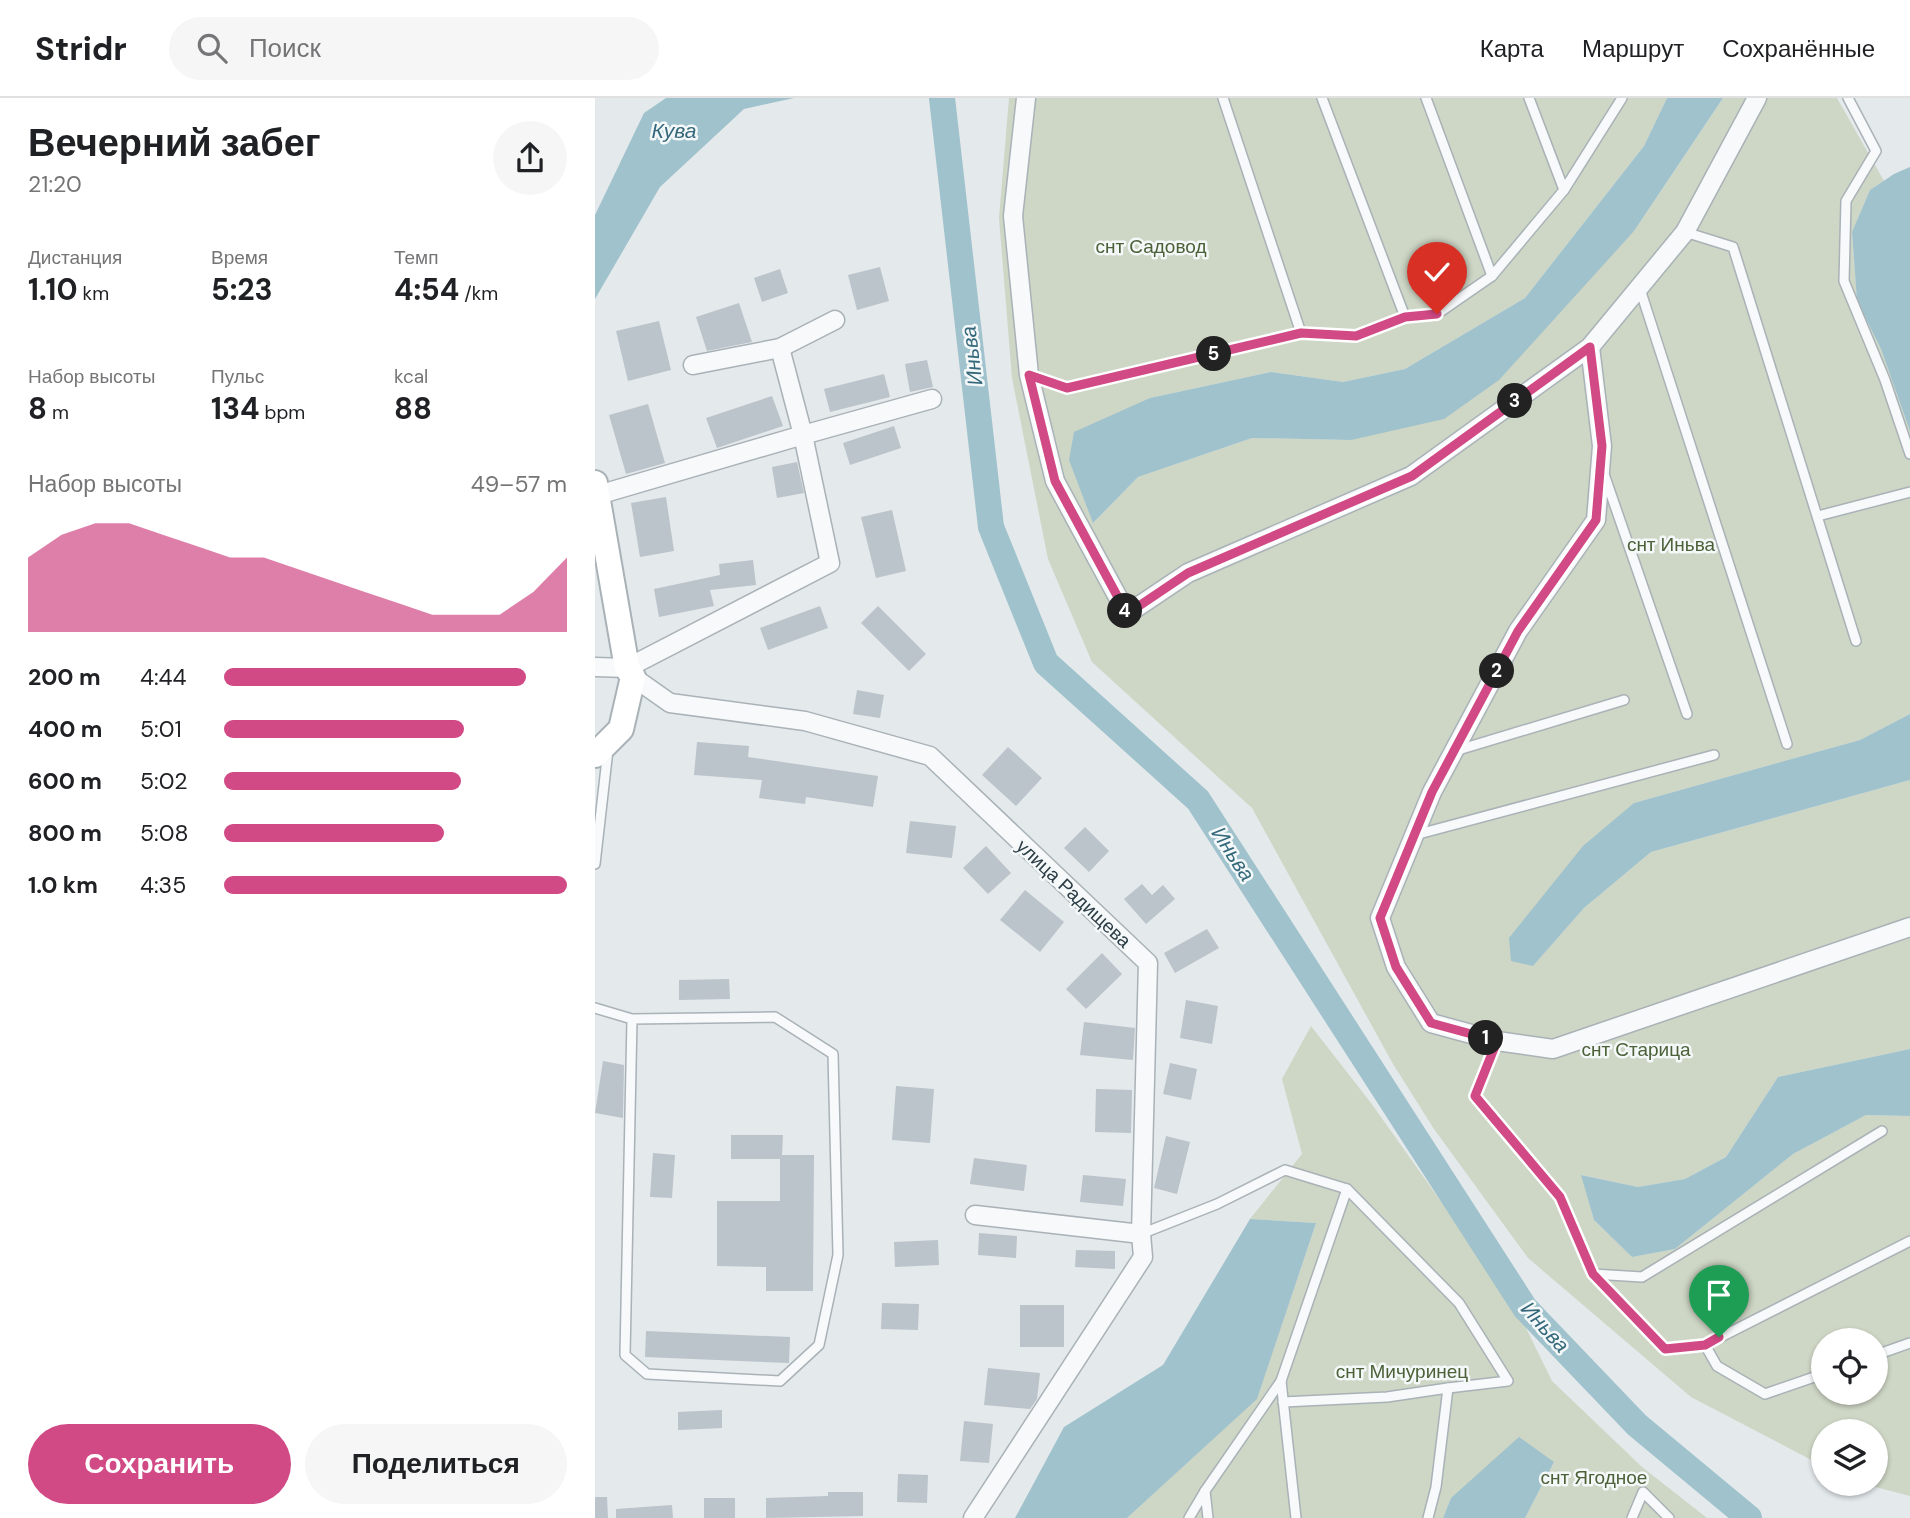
<!DOCTYPE html>
<html lang="ru">
<head>
<meta charset="utf-8">
<style>
  body { margin:0; font-family:"DM Sans",sans-serif; background:#f6f6f6; color:#202124; height:100vh; display:flex; flex-direction:column; font-size:26px; white-space:nowrap }
  * { box-sizing:border-box; margin:0 }
  p { font-size:23px; color:#757577 }
  .icon { flex:none; width:38px; height:38px; fill:none; stroke:currentColor; stroke-width:2; stroke-linecap:round; stroke-linejoin:round }
  .map { position:relative; flex:1; overflow:hidden }
  .details { display:flex; flex-direction:column; background:#fff; width:595px }
  .details>* { flex:none }
  .controls { position:absolute; left:1216px; top:1230px; display:grid; gap:14px }
  .controls a { display:grid; place-items:center; width:77px; height:77px; border-radius:50%; background:#fff; box-shadow:0 2px 5px #0004; font-size:35px }
  .pin { position:absolute; display:grid; place-items:center; width:60px; height:60px; color:#fff; margin:-72px -30px; border-radius:50% 50% 50% 0; rotate:-45deg; box-shadow:0 0 7px #0007 }
  .pin .icon { rotate:45deg }
  .km { position:absolute; width:35px; height:35px; margin:-18px; border-radius:50%; background:#222; color:#fff; font-size:19px; line-height:35px; text-align:center }
  .round { display:grid; place-items:center; flex:none; width:74px; height:74px; border-radius:37px; background:#f6f6f6 }
  .headline { display:flex; align-items:center; justify-content:space-between; height:119px; padding:0 28px }
  h1 { font-size:38px; font-weight:700; line-height:52px }
  .figures { display:grid; grid-template-columns:repeat(3,1fr); gap:10px; height:119px; padding:7px 28px }
  .figures div { display:grid; align-content:center }
  .figures b { font-size:30px; font-weight:700 }
  .figures small { font-size:19px; font-weight:400 }
  .figures p { font-size:19px }
  .chart { height:196px; padding:14px 28px }
  .chart p { display:flex; justify-content:space-between }
  .chart svg { width:100%; height:126px; margin-top:7px; fill:#d14985; opacity:.7 }
  .action { display:flex; gap:14px; margin-top:auto; padding:14px 28px }
  .action a { flex:1; height:80px; border-radius:42px; background:#d14985; color:#fff; font-size:28px; font-weight:700; line-height:80px; text-align:center }
  .action a+a { background:#f6f6f6; color:#202124 }
  ul { padding:0 28px; list-style:none; font-size:23px }
  li { display:grid; grid-template-columns:112px 84px 1fr; align-items:center; height:52px }
  li i { height:18px; border-radius:9px; background:#d14985 }
  header { display:flex; align-items:center; gap:42px; box-sizing:border-box; height:98px; padding:0 35px; background:#fff; border-bottom:2px solid #e0e0e0 }
  header strong { font-size:33px }
  nav { display:flex; gap:38px; margin-inline-start:auto; font-size:24px }
  .search { width:490px; height:63px; background:#f6f6f6; display:flex; align-items:center; gap:18px; box-sizing:border-box; padding:0 24px; border-radius:38px; color:#757577; font-size:26px }
  main { display:flex; flex:1; min-height:0 }
  .map>svg:first-child { display:block }
  .green { fill:#ced6c5; fill-rule:evenodd }
  .water { fill:#9fc2cc }
  .lines { fill:none; stroke-linecap:round; stroke-linejoin:round }
  .river { stroke:#9fc2cc; stroke-width:26 }
  .building { fill:#bbc4ca }
  .lane-casing { stroke:#a9b2b7; stroke-width:12 }
  .street-casing { stroke:#a9b2b7; stroke-width:21 }
  .secondary-casing { stroke:#a9b2b7; stroke-width:28 }
  .lane { stroke:#f7f9fa; stroke-width:9 }
  .street { stroke:#f7f9fa; stroke-width:18 }
  .secondary { stroke:#fff; stroke-width:24 }
  .route-casing { stroke:#fff; stroke-width:14 }
  .route { stroke:#d14985; stroke-width:9 }
  .labels { text-anchor:middle; stroke-width:5; stroke-linejoin:round; paint-order:stroke }
  .park-label { font-size:19px; fill:#4c6138; stroke:#f4f8f9 }
  .street-label { font-size:19px; fill:#2b3c45; stroke:#f4f8f9 }
  .water-label { font-size:21px; font-style:italic; fill:#34687a; stroke:#f4f8f9 }
</style>
</head>
<body>
<header>
<strong>Stridr</strong>
<div class="search"><svg class="icon" aria-label="search" viewBox="0 0 24 24"><circle cx="10" cy="10" r="6"/><path d="M15 15l6 6"/></svg>Поиск</div>
<nav><a>Карта</a><a>Маршрут</a><a>Сохранённые</a></nav>
</header>
<main>
<section class="details">
<div class="headline"><div><h1>Вечерний забег</h1><p>21:20</p></div><a class="round"><svg class="icon" aria-label="share" viewBox="0 0 24 24"><path d="M12 15V3M7 8l5-5 5 5M5 13v7h14v-7"/></svg></a></div>
<div class="figures">
<div><p>Дистанция</p><b>1.10<small> km</small></b></div>
<div><p>Время</p><b>5:23</b></div>
<div><p>Темп</p><b>4:54<small> /km</small></b></div>
</div>
<div class="figures">
<div><p>Набор высоты</p><b>8<small> m</small></b></div>
<div><p>Пульс</p><b>134<small> bpm</small></b></div>
<div><p>kcal</p><b>88</b></div>
</div>
<div class="chart"><p><span>Набор высоты</span>49–57 m</p>
<svg viewBox="0 0 160 44" preserveAspectRatio="none"><path d="M0 44V18L10 10L20 6L30 6L40 10L50 14L60 18L70 18L80 22L90 26L100 30L110 34L120 38L130 38L140 38L150 30L160 18V44z"/></svg>
</div>
<ul>
<li><b>200 m</b>4:44<i style="width:88%"></i></li>
<li><b>400 m</b>5:01<i style="width:70%"></i></li>
<li><b>600 m</b>5:02<i style="width:69%"></i></li>
<li><b>800 m</b>5:08<i style="width:64%"></i></li>
<li><b>1.0 km</b>4:35<i style="width:100%"></i></li>
</ul>
<div class="action"><a>Сохранить</a><a>Поделиться</a></div>
</section>
<div class="map">
<svg width="1315" height="1420" viewBox="0 0 1315 1420">
  <rect width="100%" height="100%" fill="#e4e9ec"/>
  <!-- green -->
  <g class="green">
    <path d="M414,0H1072L1049,48L930,200L810,271L748,284L676,274L555,300L499,424L543,379L657,340L756,342L1039,133L1128,0H1242L1289,83L1275,92L1257,134L1262,203L1286,251L1315,333V616L1265,642L1039,705L938,868L989,810L1056,754L1315,682V951L1183,979L1131,1059L1090,1081L1043,1089L987,1077L999,1122L1037,1159L1080,1151L1198,1056L1271,1017L1315,1018V1398L1269,1386H1281V1334H1228V1368L1096,1299L933,1160L839,1031L798,966L657,710L497,564L453,461L417,280L404,120ZM1228,1242H1281V1295H1228Z"/>
    <path d="M716,928L776,1005L894,1171L927,1222L957,1283L1047,1369L1112,1420H930L959,1364L856,1400L848,1420H532L662,1300L721,1125L655,1121L707,1056L687,981Z"/>
  </g>
  <!-- water -->
  <g class="water">
    <path d="M71,0H199L149,11L65,89L0,201V117L49,15Z"/>
    <path d="M1072,0H1128L1039,133L904,282L849,321L756,342L657,340L543,379L498,425L474,362L479,334L555,300L676,274L748,284L810,271L930,200L1049,48Z"/>
    <path d="M1315,69V333L1286,251L1262,203L1257,134L1275,92L1299,76Z"/>
    <path d="M1315,616V682L1056,754L989,810L938,868L916,863L914,840L988,748L1039,705L1265,642Z"/>
    <path d="M1315,951V1018L1271,1017L1198,1056L1080,1151L1037,1159L999,1122L986,1077L1043,1089L1090,1081L1131,1059L1183,979Z"/>
    <path d="M655,1121L721,1125L662,1301L532,1420H420L469,1329L568,1267Z"/>
    <path d="M924,1339L959,1364L930,1420H848L856,1400Z"/>
  </g>
  <g class="lines">
    <!-- river -->
    <path class="river" d="M347,0L396,429L451,565L603,702L930,1210L1042,1327L1154,1420"/>
  </g>
  <!-- building -->
  <g class="building">
    <path d="M285,169L294,203L262,212L253,177Z"/>
    <path d="M185,171L193,195L167,204L159,180Z"/>
    <path d="M144,205L157,244L112,253L101,219Z"/>
    <path d="M64,223L76,272L33,283L21,233Z"/>
    <path d="M332,262L338,289L315,294L310,266Z"/>
    <path d="M289,276L295,299L235,314L229,291Z"/>
    <path d="M177,298L188,328L122,350L111,320Z"/>
    <path d="M53,306L70,365L31,376L14,317Z"/>
    <path d="M299,328L306,350L255,367L248,345Z"/>
    <path d="M202,364L209,395L182,400L177,369Z"/>
    <path d="M71,399L79,453L45,459L36,405Z"/>
    <path d="M297,412L311,473L281,480L266,419Z"/>
    <path d="M158,462L161,487L115,492L119,508L64,519L59,491L125,477L124,466Z"/>
    <path d="M225,508L233,530L173,552L165,530Z"/>
    <path d="M283,508L331,556L314,573L266,525Z"/>
    <path d="M262,592L289,597L285,620L258,616Z"/>
    <path d="M102,644L154,648L153,659L283,678L278,709L211,699L210,706L164,700L167,682L99,677Z"/>
    <path d="M413,649L447,680L421,708L387,677Z"/>
    <path d="M315,723L361,728L357,760L311,755Z"/>
    <path d="M490,729L514,753L494,774L469,750Z"/>
    <path d="M391,748L416,775L393,796L368,770Z"/>
    <path d="M547,786L557,797L568,787L580,801L551,826L529,801Z"/>
    <path d="M430,792L469,824L445,854L405,822Z"/>
    <path d="M612,831L624,850L580,875L569,855Z"/>
    <path d="M507,855L527,876L491,911L471,891Z"/>
    <path d="M134,881L135,901L84,902V882Z"/>
    <path d="M591,902L623,908L617,946L585,940Z"/>
    <path d="M489,924L540,930L538,962L485,957Z"/>
    <path d="M8,963L29,967L28,1020L0,1015Z"/>
    <path d="M575,965L602,971L596,1002L568,996Z"/>
    <path d="M301,988L339,991L335,1045L297,1042Z"/>
    <path d="M501,991L537,992L536,1035L500,1034Z"/>
    <path d="M136,1037H188L187,1057H219L218,1193H171V1169L122,1168V1103H185V1061H136Z"/>
    <path d="M571,1038L595,1044L582,1096L559,1090Z"/>
    <path d="M58,1055L80,1057L77,1100L55,1099Z"/>
    <path d="M379,1060L432,1067L429,1093L375,1086Z"/>
    <path d="M488,1077L531,1081L528,1108L485,1104Z"/>
    <path d="M384,1135L422,1138L421,1160L383,1157Z"/>
    <path d="M343,1142L344,1167L300,1169L299,1144Z"/>
    <path d="M481,1152L520,1153V1171L480,1169Z"/>
    <path d="M287,1205L324,1206L323,1232L286,1231Z"/>
    <rect x="425" y="1207" width="44" height="42"/>
    <path d="M51,1233L195,1239L194,1265L50,1259Z"/>
    <path d="M393,1270L445,1275L442,1301L435,1311L389,1307Z"/>
    <path d="M127,1312V1330L83,1332V1314Z"/>
    <path d="M369,1323L398,1326L394,1365L365,1363Z"/>
    <path d="M303,1376L333,1377L332,1405L302,1404Z"/>
    <path d="M233,1394H268V1418L171,1420V1400L233,1398Z"/>
    <path d="M0,1399H12L13,1420H0Z"/>
    <rect x="109" y="1400" width="31" height="20"/>
    <path d="M77,1407L78,1420H21V1411Z"/>
  </g>
  <g class="lines">
    <defs>
      <g id="lane">
        <path d="M1253,0L1281,53L1251,103L1249,183L1290,282L1315,356"/>
        <path d="M969,92L1027,0"/>
        <path d="M1090,134L1138,149L1261,543"/>
        <path d="M897,178L969,92L934,0"/>
        <path d="M1044,188L1192,646"/>
        <path d="M810,219L842,216L897,178L831,0"/>
        <path d="M706,235L761,238L810,219L727,0"/>
        <path d="M435,278L472,290L706,235L628,0"/>
        <path d="M1009,376L1092,616"/>
        <path d="M1223,418L1315,394"/>
        <path d="M860,653L1029,602"/>
        <path d="M820,737L1119,657"/>
        <path d="M0,766L13,652"/>
        <path d="M0,910L37,921L180,919L238,956L243,1157L224,1247L185,1283L52,1276L30,1257L37,921"/>
        <path d="M902,943L880,998L965,1099L998,1176L1070,1251L1110,1247L1315,1143"/>
        <path d="M546,1136L622,1106L690,1072L752,1091L864,1205L913,1283L853,1290"/>
        <path d="M998,1176L1047,1179L1287,1033"/>
        <path d="M1110,1247L1122,1268L1170,1296L1228,1276"/>
        <path d="M1281,1257L1315,1245"/>
        <path d="M686,1283L701,1420"/>
        <path d="M688,1304L792,1299L853,1290L841,1389L833,1420"/>
        <path d="M594,1420L610,1393"/>
        <path d="M613,1420L610,1393L686,1283L752,1091"/>
        <path d="M1037,1420L1048,1394L1074,1420"/>
      </g>
      <g id="street">
        <path d="M431,0L418,118L434,277L460,383L532,516L593,475L816,378L995,249L1090,134L1162,0"/>
        <path d="M995,249L1007,348L1001,422L923,533L837,694L785,820L801,869L836,925L902,943L958,951L1315,829"/>
        <path d="M185,250L208,337L337,301"/>
        <path d="M98,267L185,250L240,222"/>
        <path d="M0,569L32,570L235,465L208,337L3,397"/>
        <path d="M38,579L75,605L210,623L335,658L553,865L546,1136L548,1159L378,1420"/>
        <path d="M380,1117L546,1136"/>
      </g>
      <path id="secondary" d="M0,385L32,570L38,579L26,631L0,657"/>
    </defs>
    <!-- lane casing -->
    <use href="#lane" class="lane-casing"/>
    <!-- street casing -->
    <use href="#street" class="street-casing"/>
    <!-- secondary casing -->
    <use href="#secondary" class="secondary-casing"/>
    <!-- lane -->
    <use href="#lane" class="lane"/>
    <!-- street -->
    <use href="#street" class="street"/>
    <!-- secondary -->
    <use href="#secondary" class="secondary"/>
  </g>
  <g class="lines">
    <defs>
      <path id="route" d="M842,216L810,219L761,238L706,235L472,290L434,277L460,383L532,516L593,475L817,378L995,249L1007,348L1001,422L923,533L837,694L785,820L801,869L836,925L902,943L880,998L965,1099L998,1176L1070,1251L1110,1247L1124,1239"/>
    </defs>
    <!-- route casing -->
    <use href="#route" class="route-casing"/>
    <!-- route -->
    <use href="#route" class="route"/>
  </g>
  <g class="labels">
    <!-- park labels -->
    <g class="park-label">
      <text x="556" y="155">снт Садовод</text>
      <text x="1076" y="453">снт Иньва</text>
      <text x="1041" y="958">снт Старица</text>
      <text x="807" y="1280">снт Мичуринец</text>
      <text x="999" y="1386">снт Ягодное</text>
    </g>
    <!-- street labels -->
    <g class="street-label">
      <text transform="translate(479 795) rotate(43)" y="7">улица Радищева</text>
    </g>
    <!-- water labels -->
    <g class="water-label">
      <text x="79" y="40">Кува</text>
      <text transform="translate(377 258) rotate(-97)" y="7">Иньва</text>
      <text transform="translate(638 756) rotate(57)" y="7">Иньва</text>
      <text transform="translate(950 1229) rotate(48)" y="7">Иньва</text>
    </g>
  </g>
</svg>
<div class="controls">
<a><svg class="icon" aria-label="locate" viewBox="0 0 24 24"><circle cx="12" cy="12" r="6"/><path d="M12 2v4M12 18v4M2 12h4M18 12h4"/></svg></a>
<a><svg class="icon" aria-label="layers" viewBox="0 0 24 24"><path d="M12 4l9 5-9 5-9-5zM3 14l9 5 9-5"/></svg></a>
</div>
<div class="pin" style="left:1124px;top:1239px;background:#1e9e55"><svg class="icon" aria-label="arrive" viewBox="0 0 24 24"><path d="M6 21V4h12l-3 4 3 4H6"/></svg></div>
<div class="pin" style="left:842px;top:216px;background:#d93025"><svg class="icon" aria-label="check" viewBox="0 0 24 24"><path d="M5 12l5 5 9-10"/></svg></div>
<b class="km" style="left:891px;top:940px">1</b>
<b class="km" style="left:902px;top:573px">2</b>
<b class="km" style="left:920px;top:303px">3</b>
<b class="km" style="left:530px;top:513px">4</b>
<b class="km" style="left:619px;top:256px">5</b>
</div>
</main>
</body>
</html>
